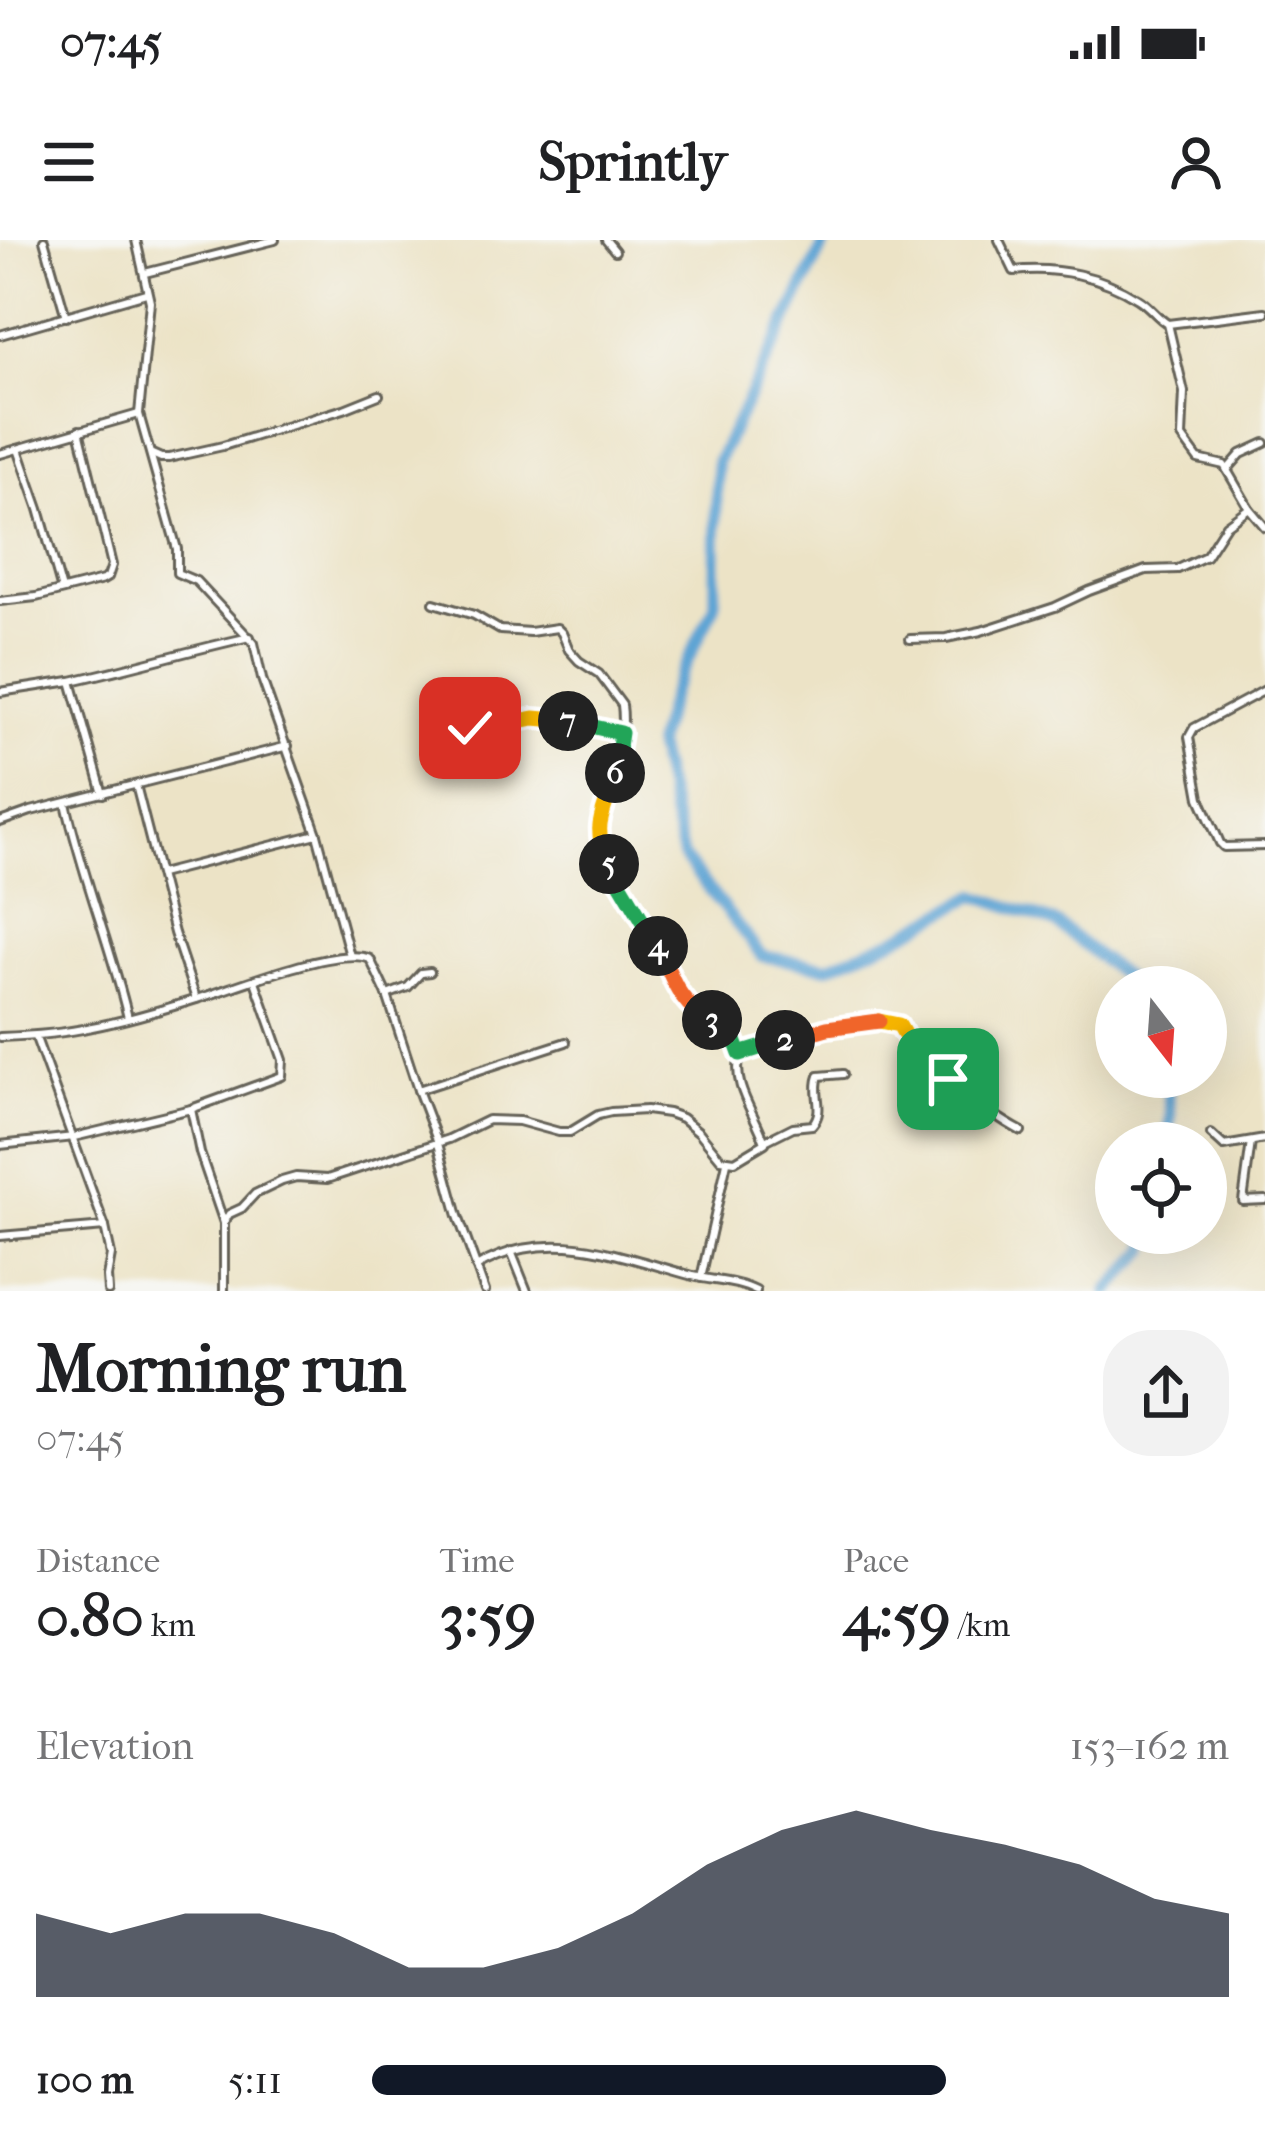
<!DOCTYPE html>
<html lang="en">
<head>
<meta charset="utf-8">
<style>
  body { margin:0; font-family:"IM FELL French Canon",serif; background:#f2f2f2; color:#202124; height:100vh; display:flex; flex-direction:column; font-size:45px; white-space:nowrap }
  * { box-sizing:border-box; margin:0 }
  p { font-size:39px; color:#757577 }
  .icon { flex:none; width:66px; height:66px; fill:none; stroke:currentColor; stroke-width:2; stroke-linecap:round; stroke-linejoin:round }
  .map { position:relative; height:1051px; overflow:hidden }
  .drawer { display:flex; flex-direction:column; background:#fff; flex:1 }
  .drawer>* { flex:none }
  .needle { width:78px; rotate:163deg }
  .tools { position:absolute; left:1095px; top:726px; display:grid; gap:24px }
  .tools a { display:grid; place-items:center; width:132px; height:132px; border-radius:50%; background:#fff; box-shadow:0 12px 48px #0002; font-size:60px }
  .pin { position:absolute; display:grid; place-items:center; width:102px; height:102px; color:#fff; margin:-51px; border-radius:24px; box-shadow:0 6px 18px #0006 }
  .km { position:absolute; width:60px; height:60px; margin:-30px; border-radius:50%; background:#222; color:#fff; font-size:33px; line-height:60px; text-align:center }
  .round { display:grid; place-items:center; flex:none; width:126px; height:126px; border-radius:48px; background:#f2f2f2 }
  .summary { display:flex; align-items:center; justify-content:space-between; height:204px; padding:0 36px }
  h1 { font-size:66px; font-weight:800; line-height:90px }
  .figures { display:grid; grid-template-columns:repeat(3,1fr); gap:18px; height:204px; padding:12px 36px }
  .figures div { display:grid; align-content:center }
  .figures b { font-size:60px; font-weight:800 }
  .figures small { font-size:33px; font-weight:400 }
  .figures p { font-size:33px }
  .chart { height:336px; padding:24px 36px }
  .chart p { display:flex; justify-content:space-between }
  .chart svg { width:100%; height:216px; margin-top:12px; fill:#111827; opacity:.7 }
  ul { padding:0 36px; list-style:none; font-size:39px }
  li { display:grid; grid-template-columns:192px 144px 1fr; align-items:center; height:90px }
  li i { height:30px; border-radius:15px; background:#111827 }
  .status { display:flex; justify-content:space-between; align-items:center; height:84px; padding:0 60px; background:#fff; direction:ltr }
  .status svg { height:33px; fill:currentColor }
  header { display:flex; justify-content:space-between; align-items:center; height:156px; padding:0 36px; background:#fff; font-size:54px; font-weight:800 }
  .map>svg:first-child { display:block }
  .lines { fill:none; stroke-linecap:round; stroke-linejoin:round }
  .river { stroke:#5ea4d4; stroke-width:12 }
  .street-casing { stroke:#656258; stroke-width:12 }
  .street { stroke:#fff; stroke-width:6 }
  .split-1-casing { stroke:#fff; stroke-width:24 }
  .split-2-casing { stroke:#fff; stroke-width:24 }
  .split-3-casing { stroke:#fff; stroke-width:24 }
  .split-4-casing { stroke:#fff; stroke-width:24 }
  .split-5-casing { stroke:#fff; stroke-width:24 }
  .split-6-casing { stroke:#fff; stroke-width:24 }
  .split-7-casing { stroke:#fff; stroke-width:24 }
  .split-8-casing { stroke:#fff; stroke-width:24 }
  .split-1 { stroke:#f5b400; stroke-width:15 }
  .split-2 { stroke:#f0652b; stroke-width:15 }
  .split-3 { stroke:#22a559; stroke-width:15 }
  .split-4 { stroke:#f0652b; stroke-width:15 }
  .split-5 { stroke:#22a559; stroke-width:15 }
  .split-6 { stroke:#f5b400; stroke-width:15 }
  .split-7 { stroke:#22a559; stroke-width:15 }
  .split-8 { stroke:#f5b400; stroke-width:15 }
</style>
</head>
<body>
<div class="status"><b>07:45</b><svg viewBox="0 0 49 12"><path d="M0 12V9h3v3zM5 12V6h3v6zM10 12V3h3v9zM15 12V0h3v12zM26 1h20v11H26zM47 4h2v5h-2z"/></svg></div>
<header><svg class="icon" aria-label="menu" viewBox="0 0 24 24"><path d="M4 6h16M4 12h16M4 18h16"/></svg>Sprintly<svg class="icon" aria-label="person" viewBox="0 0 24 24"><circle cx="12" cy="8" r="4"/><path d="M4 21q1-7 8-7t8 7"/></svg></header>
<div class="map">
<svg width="1265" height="1051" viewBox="0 0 1265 1051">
  <rect width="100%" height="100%" fill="#f6f6f2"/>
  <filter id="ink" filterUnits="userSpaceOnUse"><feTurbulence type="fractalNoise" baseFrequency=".00833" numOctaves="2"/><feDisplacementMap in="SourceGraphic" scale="24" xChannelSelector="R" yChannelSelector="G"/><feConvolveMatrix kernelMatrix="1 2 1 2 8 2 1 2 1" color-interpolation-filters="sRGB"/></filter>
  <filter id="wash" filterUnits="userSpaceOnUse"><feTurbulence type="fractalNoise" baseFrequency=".004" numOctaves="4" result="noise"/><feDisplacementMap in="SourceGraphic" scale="48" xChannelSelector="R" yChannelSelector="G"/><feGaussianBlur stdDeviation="2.7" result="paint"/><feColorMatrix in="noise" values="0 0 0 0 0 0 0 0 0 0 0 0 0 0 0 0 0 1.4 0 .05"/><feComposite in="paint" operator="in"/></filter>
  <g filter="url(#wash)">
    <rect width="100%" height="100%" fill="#ece3c6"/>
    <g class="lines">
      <!-- river -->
      <g class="river">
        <path d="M826,0L717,222L715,365L672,452L656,505L683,617L762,716L827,727L895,699L976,655L1056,683L1137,747"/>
        <path d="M1166,837L1171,876L1166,903"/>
        <path d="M1108,1051L1147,1010L1150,993"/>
      </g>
    </g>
  </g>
  <g filter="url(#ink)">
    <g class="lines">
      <defs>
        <g id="street">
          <path d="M44,0L66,77"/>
          <path d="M136,0L150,62L139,174L177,309V333L196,341L254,403L262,439L317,594L350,716"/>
          <path d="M606,0L615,11"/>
          <path d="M999,0L1014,31C1057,26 1102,36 1138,59C1150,66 1156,77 1168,84L1184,152L1182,197L1198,219L1224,225L1249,268L1265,287"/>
          <path d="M145,33L275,0"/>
          <path d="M1168,84L1265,72"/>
          <path d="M0,95L146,53"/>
          <path d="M18,209L39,269L62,350"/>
          <path d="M0,214L139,174"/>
          <path d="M152,214L161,218H169L223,206L344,169L379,155"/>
          <path d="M1227,230L1241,214L1265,203"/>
          <path d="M0,361L36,357L103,340L108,337L112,325L79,190"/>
          <path d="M434,363L474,375L500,390L530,392L557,388L562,393L569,410L579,421L599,434L622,465C625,487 620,517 614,539C608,559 594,580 600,602C609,635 635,661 651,691C663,715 671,747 688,767C711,792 723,768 740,815"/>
          <path d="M910,399L946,398L981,391L1055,367L1089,351L1146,330L1178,329L1206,316L1226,285L1249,268"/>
          <path d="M71,441C131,428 190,410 250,397"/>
          <path d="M1265,450L1194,488L1189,497L1200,558L1220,603L1224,607L1265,606"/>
          <path d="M0,452L71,441L103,554"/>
          <path d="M462,483C484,497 511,478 536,478C565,478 593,486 621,493"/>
          <path d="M136,545L174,693L196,759"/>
          <path d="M66,563C82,636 111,706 128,778"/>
          <path d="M0,582L31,571L288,506"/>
          <path d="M160,634L317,594"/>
          <path d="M387,755L408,747L421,733L430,732"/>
          <path d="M0,797C31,796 62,794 92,787C129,780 165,769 200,758C235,747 340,705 370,719L387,755L418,850L437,900L458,976L485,1051"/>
          <path d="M36,798L105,987L111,1015L107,1037L108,1051"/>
          <path d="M418,850L566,802"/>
          <path d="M191,869L200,913L224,983V1051"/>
          <path d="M1211,894L1224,906L1265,899"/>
          <path d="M765,901L793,887L812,885C826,869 812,854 819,836L843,834"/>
          <path d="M1251,902L1243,961L1265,960"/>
          <path d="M0,905L74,897L191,869L282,836L283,820L255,741"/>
          <path d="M224,983L229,974L242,968L255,954L282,941L296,937L327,939L449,899L488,880L519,881L559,892H570L598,875L611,872L646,870L668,873L682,878L699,892L721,919L735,921L765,903C756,874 731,846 740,815C782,798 854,773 899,785C914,812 926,821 950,840C974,859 994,877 1021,891"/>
          <path d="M0,996L105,987"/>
          <path d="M511,1011L527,1051"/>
          <path d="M476,1027C549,984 618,1016 693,1036C713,1041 737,1041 756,1051"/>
          <path d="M701,1038L727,922"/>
        </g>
      </defs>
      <!-- street casing -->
      <use href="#street" class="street-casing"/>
      <!-- street -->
      <use href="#street" class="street"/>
    </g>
  </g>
  <g class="lines" filter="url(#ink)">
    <defs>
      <path id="split-1" d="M879,781L899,785C912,809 926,823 948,839"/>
      <path id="split-2" d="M785,800L827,788L879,781"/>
      <path id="split-3" d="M712,780L732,792L740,814L785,800"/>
      <path id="split-4" d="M658,706C671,735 680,768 712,780"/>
      <path id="split-5" d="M609,624L658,706"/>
      <path id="split-6" d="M609,624C589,582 606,574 615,533"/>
      <path id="split-7" d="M568,481L621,493L615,533"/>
      <path id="split-8" d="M470,488L479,489L534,478L568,481"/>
    </defs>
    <!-- split-1 casing -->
    <use href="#split-1" class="split-1-casing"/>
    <!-- split-2 casing -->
    <use href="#split-2" class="split-2-casing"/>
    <!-- split-3 casing -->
    <use href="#split-3" class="split-3-casing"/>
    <!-- split-4 casing -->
    <use href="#split-4" class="split-4-casing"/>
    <!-- split-5 casing -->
    <use href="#split-5" class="split-5-casing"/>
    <!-- split-6 casing -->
    <use href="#split-6" class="split-6-casing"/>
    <!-- split-7 casing -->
    <use href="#split-7" class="split-7-casing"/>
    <!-- split-8 casing -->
    <use href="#split-8" class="split-8-casing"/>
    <!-- split-1 -->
    <use href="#split-1" class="split-1"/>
    <!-- split-2 -->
    <use href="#split-2" class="split-2"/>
    <!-- split-3 -->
    <use href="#split-3" class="split-3"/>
    <!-- split-4 -->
    <use href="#split-4" class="split-4"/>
    <!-- split-5 -->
    <use href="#split-5" class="split-5"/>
    <!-- split-6 -->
    <use href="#split-6" class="split-6"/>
    <!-- split-7 -->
    <use href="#split-7" class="split-7"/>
    <!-- split-8 -->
    <use href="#split-8" class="split-8"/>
  </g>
</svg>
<div class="tools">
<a><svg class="needle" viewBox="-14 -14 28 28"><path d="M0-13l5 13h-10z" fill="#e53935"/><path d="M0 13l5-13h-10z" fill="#757577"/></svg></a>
<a><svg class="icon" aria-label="locate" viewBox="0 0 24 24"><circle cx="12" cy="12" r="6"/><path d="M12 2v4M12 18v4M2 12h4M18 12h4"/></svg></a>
</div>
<div class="pin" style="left:948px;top:839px;background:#1e9e55"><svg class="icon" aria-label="arrive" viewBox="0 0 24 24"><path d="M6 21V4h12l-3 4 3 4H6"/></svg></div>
<div class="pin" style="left:470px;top:488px;background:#d93025"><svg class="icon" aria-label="check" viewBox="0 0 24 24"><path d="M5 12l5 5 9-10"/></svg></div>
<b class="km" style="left:785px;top:800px">2</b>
<b class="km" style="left:712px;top:780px">3</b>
<b class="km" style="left:658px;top:706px">4</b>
<b class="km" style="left:609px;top:624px">5</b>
<b class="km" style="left:615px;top:533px">6</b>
<b class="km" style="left:568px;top:481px">7</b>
</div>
<section class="drawer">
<div class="summary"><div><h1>Morning run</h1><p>07:45</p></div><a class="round"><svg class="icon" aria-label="share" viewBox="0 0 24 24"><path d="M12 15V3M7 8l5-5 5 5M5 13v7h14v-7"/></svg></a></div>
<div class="figures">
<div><p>Distance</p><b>0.80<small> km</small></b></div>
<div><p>Time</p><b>3:59</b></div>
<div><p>Pace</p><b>4:59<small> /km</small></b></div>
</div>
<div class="chart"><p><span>Elevation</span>153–162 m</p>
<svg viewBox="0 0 160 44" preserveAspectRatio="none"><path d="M0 44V27L10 31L20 27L30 27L40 31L50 38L60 38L70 34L80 27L90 17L100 10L110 6L120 10L130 13L140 17L150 24L160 27V44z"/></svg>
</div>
<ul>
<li><b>100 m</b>5:11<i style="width:67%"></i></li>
</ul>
</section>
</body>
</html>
